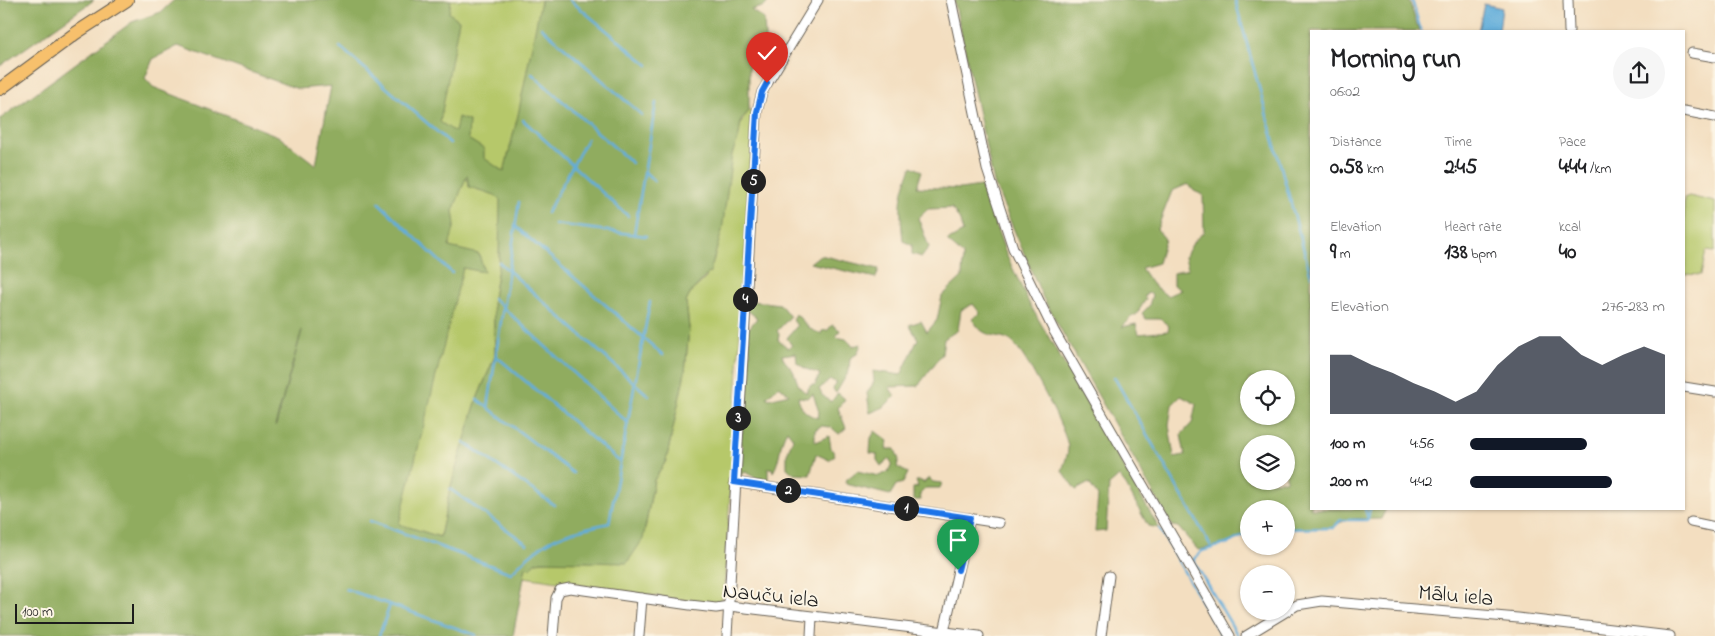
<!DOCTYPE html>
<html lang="en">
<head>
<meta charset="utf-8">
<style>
  body { margin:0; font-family:"Indie Flower",sans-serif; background:#f6f6f6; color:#202124; height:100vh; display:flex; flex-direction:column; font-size:19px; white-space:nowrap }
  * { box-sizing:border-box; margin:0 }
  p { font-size:16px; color:#757577 }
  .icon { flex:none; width:28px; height:28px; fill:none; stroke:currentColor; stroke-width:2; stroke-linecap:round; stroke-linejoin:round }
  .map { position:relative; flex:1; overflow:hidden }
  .sheet { position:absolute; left:1310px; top:30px; width:375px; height:480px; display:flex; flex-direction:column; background:#fff; border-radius:0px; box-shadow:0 1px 4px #0004 }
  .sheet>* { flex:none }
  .tools { position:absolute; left:1240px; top:370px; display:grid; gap:10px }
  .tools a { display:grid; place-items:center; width:55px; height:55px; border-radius:50%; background:#fff; box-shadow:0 1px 4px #0004; font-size:25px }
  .scale { position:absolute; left:15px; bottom:12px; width:119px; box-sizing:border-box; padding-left:5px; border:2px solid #1c1c1c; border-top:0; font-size:14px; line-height:18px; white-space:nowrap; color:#1c1c1c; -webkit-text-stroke:4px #fcf5e5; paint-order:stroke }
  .pin { position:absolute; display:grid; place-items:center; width:42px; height:42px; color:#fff; margin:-51px -21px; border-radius:50% 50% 50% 0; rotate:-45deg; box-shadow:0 0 5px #0007 }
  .pin .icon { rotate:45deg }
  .km { position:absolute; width:25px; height:25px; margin:-12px; border-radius:50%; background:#222; color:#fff; font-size:14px; line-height:25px; text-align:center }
  .round { display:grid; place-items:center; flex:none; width:52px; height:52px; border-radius:26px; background:#f6f6f6 }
  .headline { display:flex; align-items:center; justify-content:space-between; height:85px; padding:0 20px }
  h1 { font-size:28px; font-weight:800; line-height:38px }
  .stats { display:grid; grid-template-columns:repeat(3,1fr); gap:8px; height:85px; padding:5px 20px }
  .stats div { display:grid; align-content:center }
  .stats b { font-size:21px; font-weight:800 }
  .stats small { font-size:14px; font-weight:400 }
  .stats p { font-size:14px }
  .chart { height:140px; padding:10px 20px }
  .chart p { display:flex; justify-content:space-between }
  .chart svg { width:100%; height:90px; margin-top:5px; fill:#111827; opacity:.7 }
  ul { padding:0 20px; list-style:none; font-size:16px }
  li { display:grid; grid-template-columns:80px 60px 1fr; align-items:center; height:38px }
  li i { height:12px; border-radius:6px; background:#111827 }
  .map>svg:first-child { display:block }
  .green { fill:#b6c86b; stroke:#697244 }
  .forest { fill:#90ac5f; stroke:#56643e; fill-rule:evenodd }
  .water { fill:#62adda; stroke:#3f647b }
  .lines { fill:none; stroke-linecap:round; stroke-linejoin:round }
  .stream { stroke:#62adda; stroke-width:2.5 }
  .minor-casing { stroke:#676055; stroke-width:11 }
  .highway-casing { stroke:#676055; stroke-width:14 }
  .minor { stroke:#fff; stroke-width:9 }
  .highway { stroke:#f7c06c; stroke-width:12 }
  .route-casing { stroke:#fff; stroke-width:10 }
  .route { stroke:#1a73e8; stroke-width:6 }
  .labels { text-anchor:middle; stroke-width:4; stroke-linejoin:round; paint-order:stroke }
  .street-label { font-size:22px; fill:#1c1c1c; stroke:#fcf5e5 }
</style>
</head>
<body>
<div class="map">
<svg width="1715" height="636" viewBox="0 0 1715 636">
  <rect width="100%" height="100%" fill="#fcf5e5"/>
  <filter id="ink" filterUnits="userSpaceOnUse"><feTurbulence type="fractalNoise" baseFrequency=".02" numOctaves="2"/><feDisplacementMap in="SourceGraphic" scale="10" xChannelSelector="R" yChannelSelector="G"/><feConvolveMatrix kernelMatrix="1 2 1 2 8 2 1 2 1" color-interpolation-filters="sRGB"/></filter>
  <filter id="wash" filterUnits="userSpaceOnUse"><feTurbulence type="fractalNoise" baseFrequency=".0096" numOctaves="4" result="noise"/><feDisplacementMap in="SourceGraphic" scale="20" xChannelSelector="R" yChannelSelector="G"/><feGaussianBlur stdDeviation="1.12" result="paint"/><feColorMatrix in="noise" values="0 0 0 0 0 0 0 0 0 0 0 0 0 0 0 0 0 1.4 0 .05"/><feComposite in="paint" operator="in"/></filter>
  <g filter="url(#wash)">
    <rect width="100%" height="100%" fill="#f3dec0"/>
    <!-- green -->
    <g class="green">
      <path d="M349,0H546L510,174L502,171L499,262L493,298L495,356L477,399L450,489L440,537L372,516L330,636Z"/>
      <path d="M749,111H754L724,591L720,602L709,604L524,577L525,567L535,562L547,561L645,529L654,480L666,461L685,372L689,328L686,302L691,292L706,278L732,154C738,139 738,122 749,111Z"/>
      <path d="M1689,196L1715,202V252L1706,251L1701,275L1684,274V198Z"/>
    </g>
    <!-- forest -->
    <g class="forest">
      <path d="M0,0H94L0,66Z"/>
      <path d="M174,0H451L449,13L459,20L440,122L455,132L458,117L469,121L468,139L484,149V158L504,172L518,115L541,0H769L765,6L751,10L764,19L766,55L754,57L749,68V111L741,120L739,136L732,154L722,231L710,272L691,292L686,302L689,328L685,372L666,461L654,480L643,539L627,563L542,561L535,562L531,568L526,567L513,636H0V119L132,22L161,12ZM178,46L298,89L331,86L316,165L278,136L153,87L145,78L153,59ZM467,175L469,187L495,195L500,200L499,262L493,298L495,356L477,399L450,489L440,537L399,524L463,268L484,272L479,254L449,247L455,224L453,211ZM302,330L276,425L275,426Z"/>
      <path d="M954,0H1409L1419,31H1311V509H1386L1381,519C1363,520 1346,515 1333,528L1286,529V509H1249V533L1229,543L1198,550L1178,527L1172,526L1043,298L994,183ZM1188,184L1194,191L1203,195L1204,232L1194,241L1185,257L1188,269L1173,273V285L1181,290L1167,296L1152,284L1141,268L1158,263L1165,239L1157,229L1172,191ZM1148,292L1152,295L1149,306L1142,313L1146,319H1160L1169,326L1168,331L1139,334L1136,324L1122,327L1131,317L1136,315L1146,299L1144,296ZM1249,379H1286V416H1249ZM1181,396L1196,404L1192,423L1181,435L1185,455L1174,457L1169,425L1172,405ZM1249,444H1286V481H1249Z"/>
      <path d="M912,166L922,171L917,187L960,189L981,186L1007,256L1029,303L1159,528L1148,526L1126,485L1119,476L1109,485L1106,531L1095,532L1098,496L1089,483L1076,490L1062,471C1064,464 1068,455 1068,448C1069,434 1023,349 1011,341C1003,335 990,337 982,331C979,329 975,323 972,319L980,313L973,304L961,310L958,330L944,339L942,354L918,386L889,387L895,396L884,407L870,413L867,393L874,382L873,371L901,375L918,339L909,325L921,321L927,332L937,320L942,296L962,277L963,255L947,241L963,232L960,221L952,208L928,209L918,218L929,247L922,257L912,254V245L903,241C900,208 898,197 912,166Z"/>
      <path d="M820,255L879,269L876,278L810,263Z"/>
      <path d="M752,301L780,304L790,317L777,331L779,334L778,340L788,348L792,346L787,338L797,326L793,320L796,314L810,329L821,334L822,331L828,330L832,325L840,330L836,337L846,339L853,346L861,344L857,354L850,358L849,371L836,393L833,389L837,382L830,380L819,389L822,395L831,402L838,393L845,399L838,408L846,428L839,434L831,427L821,426L815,430V442L829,436L831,448L835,455L829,460L816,454L810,475L794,474L787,468V454L793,438L787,430C779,442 781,460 773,472L772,468L768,469V479L756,478L745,472L738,477V452L743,447L738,441L739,435L743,432L739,426L743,382L747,376L744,371L745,354L751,353L747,344L750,339L746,332L757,318L747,310ZM796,353L797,363L806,369L820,374L815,385H811L808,389V393C796,389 798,379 792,369C788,364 784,362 782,355ZM779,386L789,394L769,399L767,397ZM813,394L819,412L818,418C808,416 799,408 798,397L807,398Z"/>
      <path d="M875,431L888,441L886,449H895L899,460L897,467L908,473L903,483L896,485L890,495L846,484V480L857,471L879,476L888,472L892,463L889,459L881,466L877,460V454L870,453L871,438Z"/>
      <path d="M929,478L933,482L942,483L940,488H926L920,494L921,500H913V488L918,487L916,481H922L923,483Z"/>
    </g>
    <!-- water -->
    <path class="water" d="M1484,4L1502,8L1499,31H1478Z"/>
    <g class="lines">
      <!-- stream -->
      <g class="stream">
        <path d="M570,0L648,65"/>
        <path d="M1235,0L1311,276"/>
        <path d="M1412,0L1421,31"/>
        <path d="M541,27L642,115"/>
        <path d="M340,47L450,143"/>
        <path d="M532,74L632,163"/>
        <path d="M523,120L628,216"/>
        <path d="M645,172L654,181"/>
        <path d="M379,203L452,273"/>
        <path d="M547,213L587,139"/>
        <path d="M555,224L646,236"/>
        <path d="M515,226L663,355"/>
        <path d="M634,234L656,103"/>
        <path d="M499,262L649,396"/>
        <path d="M493,298L628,423"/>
        <path d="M496,356L620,462"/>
        <path d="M1114,377L1212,548"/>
        <path d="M477,399L573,473"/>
        <path d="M488,407L519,202"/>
        <path d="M464,442L554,505"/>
        <path d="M450,489L527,544"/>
        <path d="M1365,509L1368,519"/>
        <path d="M1368,518L1370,509"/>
        <path d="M370,521L511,573C547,536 560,534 609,523L650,302"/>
        <path d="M1159,528L1221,636"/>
        <path d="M1286,529L1333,528L1341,520H1368"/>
        <path d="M346,589L476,635"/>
        <path d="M379,636L390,605"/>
        <path d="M1238,636L1193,560L1202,551L1229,543L1249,533"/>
      </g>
    </g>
  </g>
  <g filter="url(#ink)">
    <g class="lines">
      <defs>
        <g id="minor">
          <path d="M951,0L987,169L1013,248L1054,331L1230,636"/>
          <path d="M1568,0L1569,31"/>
          <path d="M1692,53L1715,57"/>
          <path d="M1684,111L1715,117"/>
          <path d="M1684,387L1715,392"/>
          <path d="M734,482L999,523"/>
          <path d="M1691,522L1715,527"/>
          <path d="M553,636L556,598L560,590L570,588L690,605L716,608L729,606L979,636"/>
          <path d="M639,636L642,598"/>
          <path d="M727,636L757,112L762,92L818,0"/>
          <path d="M811,636L812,617"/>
          <path d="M943,636L970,518"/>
          <path d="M1101,636L1109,576"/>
          <path d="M1246,636L1297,605L1322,601L1518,618L1670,636"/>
        </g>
        <path id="highway" d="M0,89L76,33L127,0"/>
      </defs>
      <!-- minor casing -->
      <use href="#minor" class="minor-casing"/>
      <!-- highway casing -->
      <use href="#highway" class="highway-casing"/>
      <!-- minor -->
      <use href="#minor" class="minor"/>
      <!-- highway -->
      <use href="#highway" class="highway"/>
    </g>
  </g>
  <g class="lines" filter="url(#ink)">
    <defs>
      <path id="route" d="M767,83L762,92L757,112L734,482L970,518L958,570"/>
    </defs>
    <!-- route casing -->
    <use href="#route" class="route-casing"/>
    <!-- route -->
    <use href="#route" class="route"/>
  </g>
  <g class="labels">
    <!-- street labels -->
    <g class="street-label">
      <text transform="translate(771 594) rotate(6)" y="8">Nauču iela</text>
      <text transform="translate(1456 594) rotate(5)" y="8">Mālu iela</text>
    </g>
  </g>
</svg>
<div class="tools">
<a><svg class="icon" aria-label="locate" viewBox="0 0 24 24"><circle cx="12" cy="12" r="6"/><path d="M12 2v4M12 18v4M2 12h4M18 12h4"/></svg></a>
<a><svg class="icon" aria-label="layers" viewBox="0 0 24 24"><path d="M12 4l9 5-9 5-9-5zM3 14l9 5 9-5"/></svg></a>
<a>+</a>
<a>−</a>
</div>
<div class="scale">100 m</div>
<div class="pin" style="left:958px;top:570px;background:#1e9e55"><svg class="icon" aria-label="arrive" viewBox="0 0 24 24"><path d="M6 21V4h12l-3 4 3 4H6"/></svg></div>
<div class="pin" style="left:767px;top:83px;background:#d93025"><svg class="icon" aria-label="check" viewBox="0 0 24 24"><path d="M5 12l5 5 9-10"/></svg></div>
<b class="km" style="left:906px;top:508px">1</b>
<b class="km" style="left:788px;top:490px">2</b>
<b class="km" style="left:738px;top:418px">3</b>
<b class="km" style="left:745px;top:299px">4</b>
<b class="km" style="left:753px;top:181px">5</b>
<section class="sheet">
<div class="headline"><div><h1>Morning run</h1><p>06:02</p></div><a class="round"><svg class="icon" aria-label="share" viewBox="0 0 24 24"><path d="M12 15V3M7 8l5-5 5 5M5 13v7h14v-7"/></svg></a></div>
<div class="stats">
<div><p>Distance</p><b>0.58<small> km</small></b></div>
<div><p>Time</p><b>2:45</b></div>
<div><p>Pace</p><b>4:44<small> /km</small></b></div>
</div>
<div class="stats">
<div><p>Elevation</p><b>9<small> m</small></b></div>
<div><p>Heart rate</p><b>138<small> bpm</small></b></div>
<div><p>kcal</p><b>40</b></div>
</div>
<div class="chart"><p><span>Elevation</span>276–283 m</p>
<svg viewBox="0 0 160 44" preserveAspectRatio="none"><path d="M0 44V15L10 15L20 20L30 24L40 29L50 33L60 38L70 33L80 20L90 11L100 6L110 6L120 15L130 20L140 15L150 11L160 15V44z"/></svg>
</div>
<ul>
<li><b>100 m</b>4:56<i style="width:60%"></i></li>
<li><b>200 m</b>4:42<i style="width:73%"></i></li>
</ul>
</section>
</div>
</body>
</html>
